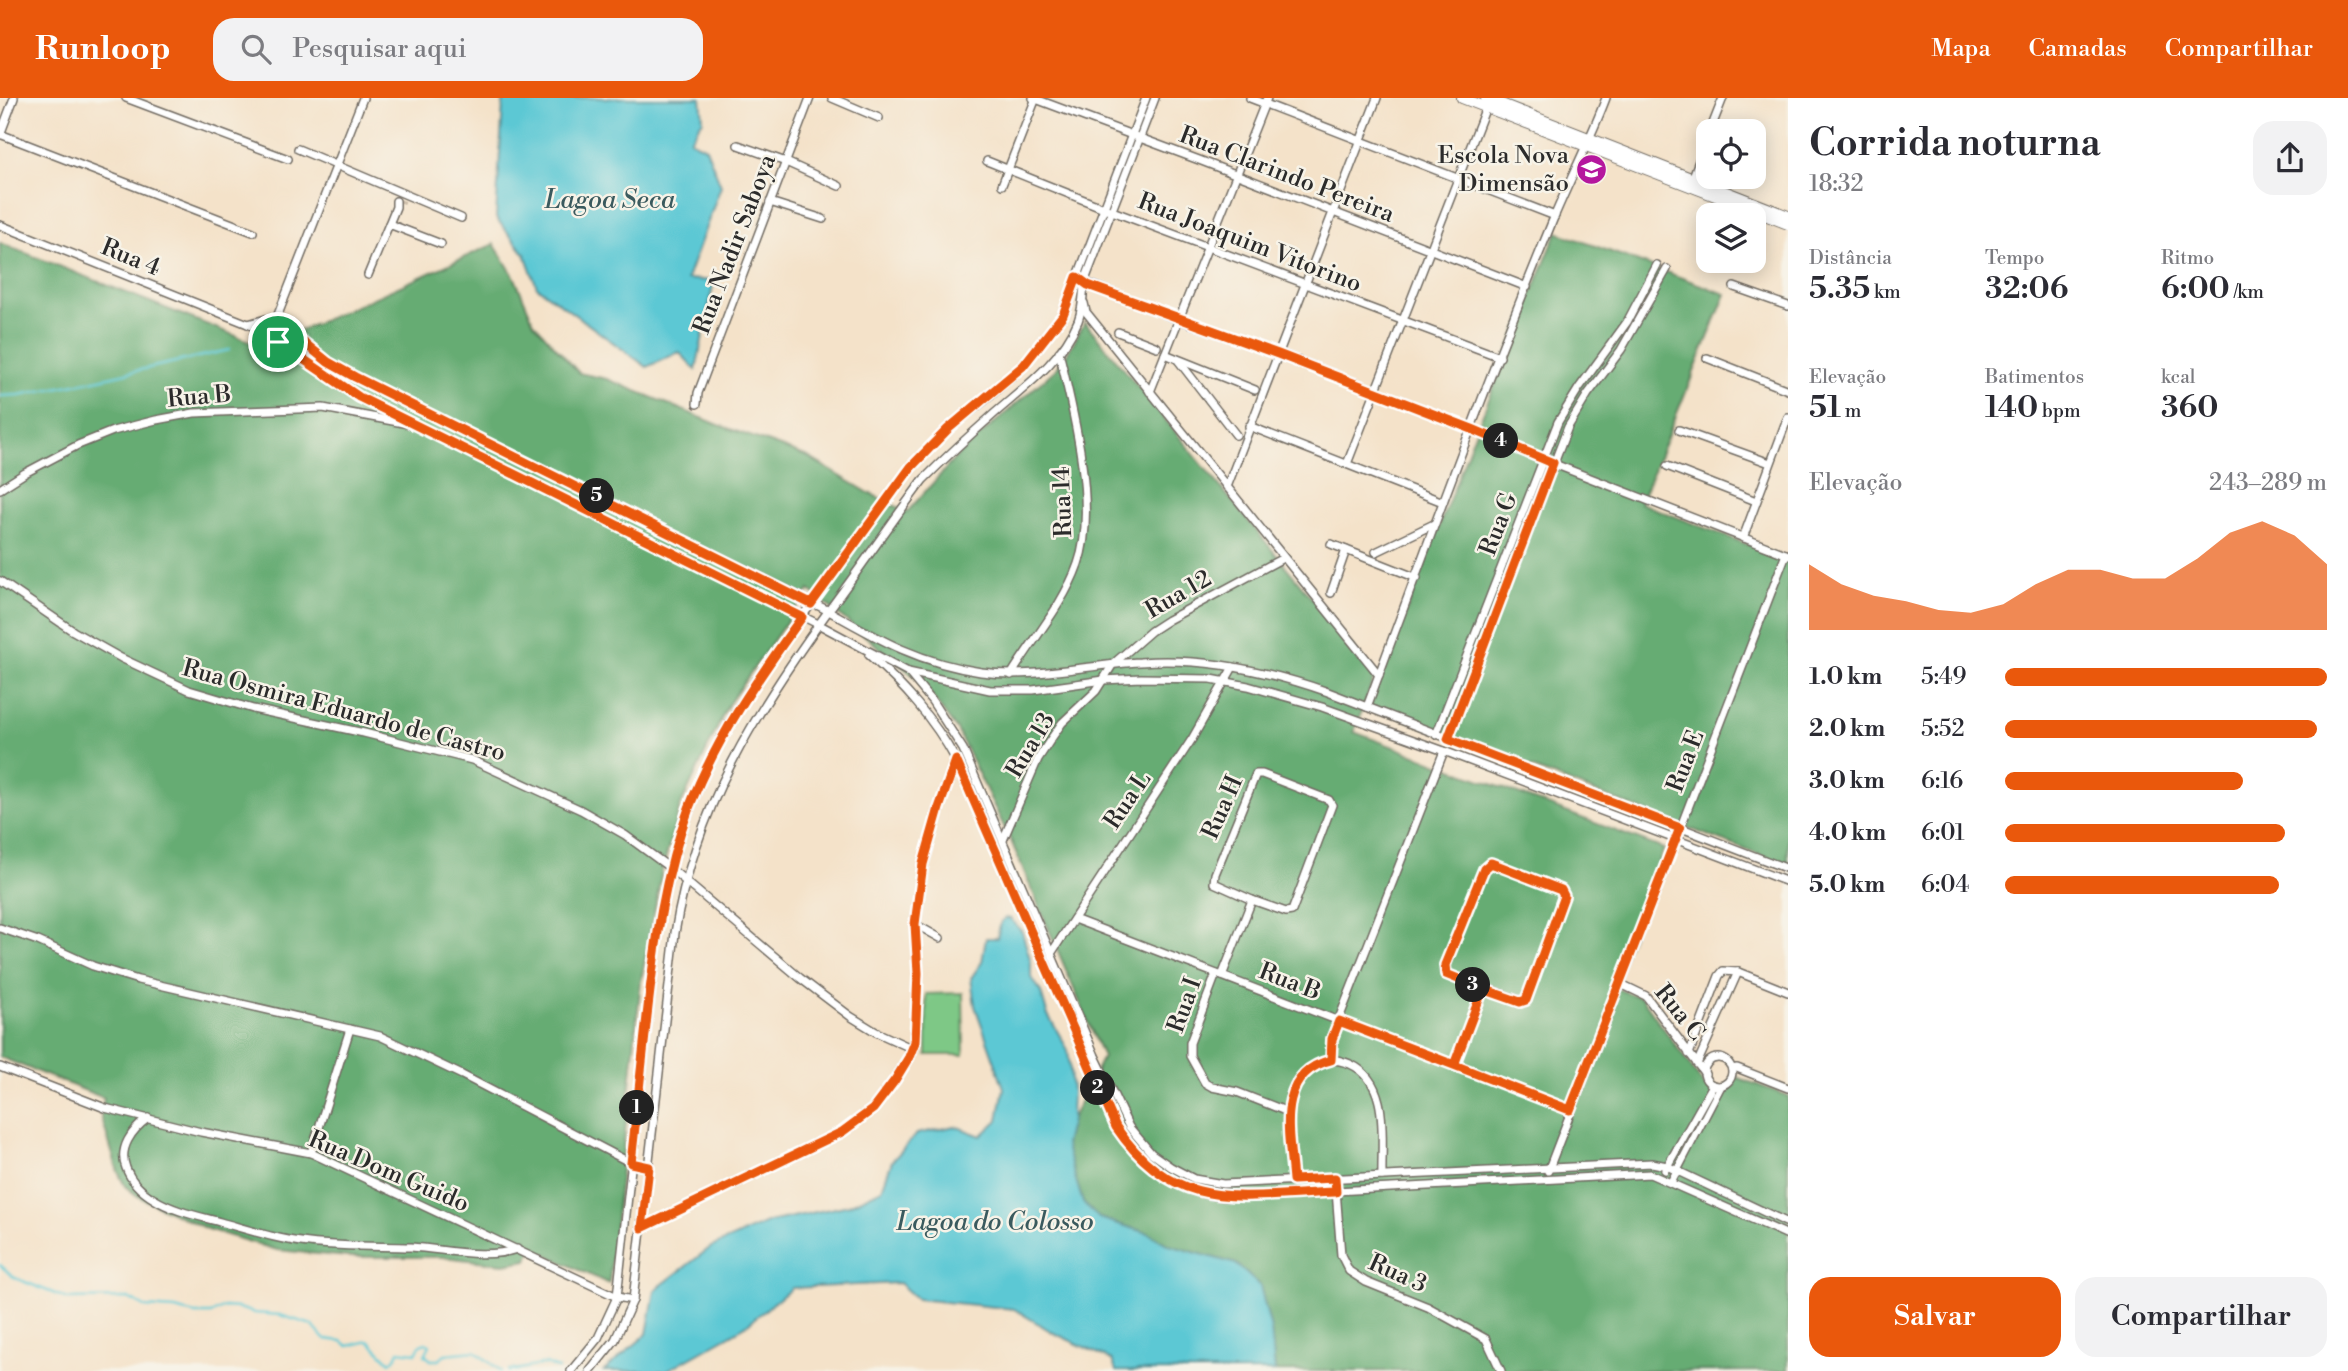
<!DOCTYPE html>
<html lang="pt">
<head>
<meta charset="utf-8">
<style>
  body { margin:0; font-family:"Libre Bodoni",serif; background:#f2f2f3; color:#2b2b33; height:100vh; display:flex; flex-direction:column; font-size:26px; white-space:nowrap }
  * { box-sizing:border-box; margin:0 }
  p { font-size:23px; color:#7c7c81 }
  .icon { flex:none; width:38px; height:38px; fill:none; stroke:currentColor; stroke-width:2; stroke-linecap:round; stroke-linejoin:round }
  .map { position:relative; flex:1; overflow:hidden }
  .side { display:flex; flex-direction:column; background:#fff; width:560px }
  .side>* { flex:none }
  .tools { position:absolute; left:1696px; top:21px; display:grid; gap:14px }
  .tools a { display:grid; place-items:center; width:70px; height:70px; border-radius:14px; background:#fff; box-shadow:0 4px 18px #0003; font-size:35px }
  .pin { position:absolute; display:grid; place-items:center; width:60px; height:60px; color:#fff; margin:-30px; border:4px solid #fff; border-radius:50%; box-shadow:0 2px 7px #0007 }
  .km { position:absolute; width:35px; height:35px; margin:-18px; border-radius:50%; background:#222; color:#fff; font-size:19px; line-height:35px; text-align:center }
  .round { display:grid; place-items:center; flex:none; width:74px; height:74px; border-radius:21px; background:#f2f2f3 }
  .head { display:flex; align-items:center; justify-content:space-between; height:119px; padding:0 21px }
  h1 { font-size:38px; font-weight:600; line-height:52px }
  .stats { display:grid; grid-template-columns:repeat(3,1fr); gap:10px; height:119px; padding:7px 21px }
  .stats div { display:grid; align-content:center }
  .stats b { font-size:30px; font-weight:600 }
  .stats small { font-size:19px; font-weight:400 }
  .stats p { font-size:19px }
  .chart { height:196px; padding:14px 21px }
  .chart p { display:flex; justify-content:space-between }
  .chart svg { width:100%; height:126px; margin-top:7px; fill:#ea580c; opacity:.7 }
  .cta { display:flex; gap:14px; margin-top:auto; padding:14px 21px }
  .cta a { flex:1; height:80px; border-radius:21px; background:#ea580c; color:#fff; font-size:28px; font-weight:600; line-height:80px; text-align:center }
  .cta a+a { background:#f2f2f3; color:#2b2b33 }
  ul { padding:0 21px; list-style:none; font-size:23px }
  li { display:grid; grid-template-columns:112px 84px 1fr; align-items:center; height:52px }
  li i { height:18px; border-radius:9px; background:#ea580c }
  header { display:flex; align-items:center; gap:42px; box-sizing:border-box; height:98px; padding:0 35px; background:#ea580c; color:#fff }
  header strong { font-size:33px }
  nav { display:flex; gap:38px; margin-inline-start:auto; font-size:24px }
  .search { width:490px; height:63px; background:#f2f2f3; display:flex; align-items:center; gap:18px; box-sizing:border-box; padding:0 24px; border-radius:21px; color:#7c7c81; font-size:26px }
  main { display:flex; flex:1; min-height:0 }
  .map>svg:first-child { display:block }
  .green { fill:#7ec886; stroke:#547a58; stroke-width:2 }
  .forest { fill:#66ac73; stroke:#486c4f; stroke-width:2 }
  .water { fill:#5cc8d4; stroke:#447a80; stroke-width:2 }
  .lines { fill:none; stroke-linecap:round; stroke-linejoin:round }
  .stream { stroke:#5cc8d4; stroke-width:2.5 }
  .minor-tunnel { stroke:#ccbda9; stroke-width:7; stroke-dasharray:7 3.5; stroke-linecap:butt }
  .minor-casing { stroke:#716b62; stroke-width:10 }
  .major-casing { stroke:#716b62; stroke-width:12 }
  .minor { stroke:#fff; stroke-width:7 }
  .major { stroke:#fff; stroke-width:10 }
  .route-casing { stroke:#fff; stroke-width:14 }
  .route { stroke:#ea580c; stroke-width:9 }
  .labels { text-anchor:middle; stroke-width:5; stroke-linejoin:round; paint-order:stroke }
  .poi-label { font-size:24px; fill:#2b2b2b; stroke:#f7f3e8; text-anchor:end }
  .street-label { font-size:24px; fill:#2b2b2b; stroke:#f7f3e8 }
  .water-label { font-size:26px; font-style:italic; fill:#3a5a5e; stroke:#f7f3e8 }
</style>
</head>
<body>
<header>
<strong>Runloop</strong>
<div class="search"><svg class="icon" aria-label="search" viewBox="0 0 24 24"><circle cx="10" cy="10" r="6"/><path d="M15 15l6 6"/></svg>Pesquisar aqui</div>
<nav><a>Mapa</a><a>Camadas</a><a>Compartilhar</a></nav>
</header>
<main>
<div class="map">
<svg width="1788" height="1273" viewBox="0 0 1788 1273">
  <rect width="100%" height="100%" fill="#f7f3e8"/>
  <filter id="ink" filterUnits="userSpaceOnUse"><feTurbulence type="fractalNoise" baseFrequency=".0143" numOctaves="2"/><feDisplacementMap in="SourceGraphic" scale="14" xChannelSelector="R" yChannelSelector="G"/><feConvolveMatrix kernelMatrix="1 2 1 2 8 2 1 2 1" color-interpolation-filters="sRGB"/></filter>
  <filter id="wash" filterUnits="userSpaceOnUse"><feTurbulence type="fractalNoise" baseFrequency=".00686" numOctaves="4" result="noise"/><feDisplacementMap in="SourceGraphic" scale="28" xChannelSelector="R" yChannelSelector="G"/><feGaussianBlur stdDeviation="1.57" result="paint"/><feColorMatrix in="noise" values="0 0 0 0 0 0 0 0 0 0 0 0 0 0 0 0 0 1.4 0 .05"/><feComposite in="paint" operator="in"/></filter>
  <g filter="url(#wash)">
    <rect width="100%" height="100%" fill="#f4e2c9"/>
    <!-- green -->
    <path class="green" d="M963,895L964,957H927L926,896Z"/>
    <!-- forest -->
    <g class="forest">
      <path d="M1557,134L1726,196L1640,405L1788,462V768L1370,608L1473,340Z"/>
      <path d="M0,145L264,249L494,146L514,178L534,225L579,275L607,281L719,327L808,359L869,395L907,414L958,357L1056,271L1067,256L1085,224L1375,577L1354,634L1664,751L1612,889L1642,900L1706,990L1723,994L1736,979L1788,998V1273H1275L1271,1231L1260,1188L1236,1166L1169,1147L1148,1135L1099,1120L1083,1105L1065,1046L1071,1022L1103,959L1012,745L957,632L921,584L809,492L728,607L680,709L662,773L641,883L609,1186L533,1150L527,1162L504,1166L443,1159H348L277,1152L207,1131L139,1099L125,1088L118,1074L101,1018L104,1000L0,959Z"/>
    </g>
    <!-- water -->
    <g class="water">
      <path d="M506,0H701L703,22L690,42L706,50L721,88L687,181L714,183L696,272L679,254L647,269L537,189L525,156L496,120L503,5Z"/>
      <path d="M1006,820L1011,821L1022,834L1031,864V878L1041,894L1047,915L1068,952L1072,992L1071,1022L1065,1046L1083,1105L1099,1120L1148,1135L1169,1147L1236,1166L1260,1188L1271,1231L1275,1273H1116L1112,1262L1054,1235L1014,1211L917,1201L899,1185L792,1190L744,1229L666,1273H604L647,1236L655,1192L711,1149L769,1124L849,1107L882,1091L892,1063L917,1036L955,1028L981,1038L998,1022L1004,990L975,908L971,880L982,864L986,840H997L1001,824Z"/>
    </g>
    <g class="lines">
      <!-- stream -->
      <g class="stream">
        <path d="M0,298L19,297L86,284L229,252"/>
        <path d="M0,1167L15,1180L68,1201L128,1200L145,1209L175,1211L195,1216H211L224,1209L238,1210L255,1215L280,1217L312,1227L324,1241L342,1243L348,1248L369,1243L390,1264L396,1260L399,1253L416,1255L420,1247L426,1245L430,1247L425,1257L431,1262H439L445,1256L475,1253L501,1273"/>
        <path d="M509,1273L546,1266L558,1271"/>
      </g>
    </g>
  </g>
  <g filter="url(#ink)">
    <g class="lines">
      <!-- minor-tunnel -->
      <path class="minor-tunnel" d="M401,105L402,102"/>
      <defs>
        <g id="minor">
          <path d="M126,0L288,61"/>
          <path d="M832,0L879,20"/>
          <path d="M1033,0L1199,62L1527,189"/>
          <path d="M1250,0L1555,118"/>
          <path d="M1710,33L1723,0"/>
          <path d="M0,36L253,134"/>
          <path d="M0,37L14,0"/>
          <path d="M738,47L786,64L839,88"/>
          <path d="M298,51L461,120"/>
          <path d="M987,63L1104,110L1500,259"/>
          <path d="M1691,84L1708,39"/>
          <path d="M1002,87L1036,0"/>
          <path d="M770,104L823,121"/>
          <path d="M389,126L441,146"/>
          <path d="M0,127L248,226L270,237L359,299L818,526L908,574L990,592H1033L1104,582L1141,580L1211,581L1248,588L1322,609L1444,653L1788,784"/>
          <path d="M368,177L396,109V103"/>
          <path d="M1080,182L1180,222L1278,255L1472,331L1544,362L1788,457"/>
          <path d="M1734,189L1788,208"/>
          <path d="M1084,205L1086,214L1379,577"/>
          <path d="M248,226L266,221L276,222L328,264L355,279L829,513C880,542 920,565 981,574C1034,581 1086,567 1140,564C1203,559 1268,573 1328,594L1788,771"/>
          <path d="M1118,234L1157,249"/>
          <path d="M270,237L363,0"/>
          <path d="M1165,256L1255,292"/>
          <path d="M1707,260L1788,292"/>
          <path d="M1178,262L1236,337"/>
          <path d="M1150,294L1267,0"/>
          <path d="M697,306L698,295L810,0"/>
          <path d="M1249,328L1443,404"/>
          <path d="M1679,332L1770,365"/>
          <path d="M1347,366L1486,9"/>
          <path d="M1667,368L1756,403"/>
          <path d="M1227,389L1377,0"/>
          <path d="M0,391L25,375L78,347L113,333L156,322L194,315L323,310L409,326"/>
          <path d="M1743,440L1788,319"/>
          <path d="M1331,446L1417,480"/>
          <path d="M1376,454L1434,426"/>
          <path d="M0,483L73,533L121,560L189,592L253,611L364,635L472,662L581,712L625,737L670,770L800,880L850,918L876,934L913,951"/>
          <path d="M1331,495L1346,452"/>
          <path d="M869,557C904,588 933,620 956,662L1116,1029C1142,1067 1178,1095 1225,1099L1650,1076L1788,1137"/>
          <path d="M908,574L932,603L963,651L1095,958L1129,1029L1151,1055L1171,1069L1194,1081L1223,1086L1652,1065L1667,1068L1788,1125"/>
          <path d="M1011,577C1033,541 1064,506 1078,466C1098,411 1073,311 1059,254"/>
          <path d="M1367,609C1428,445 1488,279 1555,117C1572,77 1591,40 1606,0"/>
          <path d="M1436,637L1558,324L1579,290L1627,224L1657,167"/>
          <path d="M1448,641L1568,329L1588,296L1621,252L1667,171"/>
          <path d="M1256,676H1262L1329,702L1332,707L1292,813L1286,814L1252,802L1214,785L1215,776Z"/>
          <path d="M1003,742L1038,661L1051,641L1062,625L1096,593L1113,566L1151,533L1168,522L1283,460"/>
          <path d="M1491,765L1561,792L1564,798L1526,902L1523,904L1446,876L1444,872L1484,771Z"/>
          <path d="M1074,821L1570,1012"/>
          <path d="M915,826L940,840"/>
          <path d="M0,830L38,843L93,868L138,882L380,938L462,977L631,1065L649,1069"/>
          <path d="M1052,854L1192,641L1233,569"/>
          <path d="M1216,876L1190,945V958L1205,985L1212,989L1237,994L1288,1014"/>
          <path d="M1222,878L1252,802"/>
          <path d="M1619,885L1646,898L1705,976"/>
          <path d="M1689,956L1719,878L1723,873L1738,874L1788,894"/>
          <circle cx="1718" cy="974" r="14"/>
          <path d="M1331,962L1333,936L1444,653"/>
          <path d="M1697,966L1738,874"/>
          <path d="M1454,967L1483,891"/>
          <path d="M0,969L105,1010L201,1034L311,1055L617,1199L633,1202"/>
          <path d="M1732,971L1737,970L1788,990"/>
          <path d="M148,1020C132,1032 118,1050 126,1070C131,1083 142,1094 154,1101C173,1113 198,1118 220,1124C249,1132 279,1142 309,1145C342,1149 377,1148 411,1149C445,1151 484,1162 517,1151"/>
          <path d="M311,1055L350,931"/>
          <path d="M1665,1072L1713,987"/>
          <path d="M1548,1073L1786,456"/>
          <path d="M1335,1079L1341,1157L1349,1173L1366,1184L1428,1209L1486,1241L1501,1273"/>
          <path d="M1293,1082C1291,1056 1283,1023 1291,997C1295,982 1310,969 1324,963C1333,960 1342,963 1350,966C1391,984 1381,1041 1382,1078"/>
          <path d="M1671,1084L1721,988"/>
          <path d="M642,1130L842,1034L872,1011L895,982L913,951L916,934L918,875L915,826L924,766L939,710L957,661"/>
          <path d="M571,1273L598,1240L617,1199L657,832L670,770L689,711L707,670L725,632L756,582L911,369L948,331L990,298L1023,268L1063,217L1146,0"/>
          <path d="M590,1273L615,1242L633,1202L675,835C695,709 756,613 829,512C861,469 891,425 923,382C946,359 970,337 995,315C1026,288 1062,262 1078,223C1083,210 1083,198 1084,185L1155,0"/>
        </g>
        <g id="major">
          <path d="M1462,0L1788,126"/>
          <path d="M1486,0L1788,118"/>
        </g>
      </defs>
      <!-- minor casing -->
      <use href="#minor" class="minor-casing"/>
      <!-- major casing -->
      <use href="#major" class="major-casing"/>
      <!-- minor -->
      <use href="#minor" class="minor"/>
      <!-- major -->
      <use href="#major" class="major"/>
    </g>
  </g>
  <g class="lines" filter="url(#ink)">
    <defs>
      <path id="route" d="M278,244L359,299L802,519C758,580 716,640 689,710C664,777 655,847 647,918C642,967 636,1016 631,1065L649,1069L642,1130L842,1034L873,1011L895,982L909,959L915,944L918,875L915,826L923,766L939,710L956,662L1116,1029C1176,1118 1244,1097 1336,1094L1335,1080L1293,1082C1290,1039 1273,976 1331,962L1332,941L1339,923L1454,967L1483,891L1520,904L1526,902L1564,798L1561,792L1491,765L1484,771L1445,867L1446,876L1483,891L1454,967L1570,1012L1680,730L1448,641L1553,365L1472,331L1278,256L1088,187L1077,179L1063,217L1023,268L948,331L911,369L811,506L355,279L328,264L276,222L270,237L278,244"/>
    </defs>
    <!-- route casing -->
    <use href="#route" class="route-casing"/>
    <!-- route -->
    <use href="#route" class="route"/>
  </g>
  <!-- icons -->
  <defs>
    <symbol id="school-disc" viewBox="-11 -11 22 22"><circle r="9.5" fill="#b5179e" stroke="#f7f3e8"/><path d="M0-5L7-2L0 1L-7-2ZM-4 1L0 2.5L4 1V4Q0 6-4 4Z" fill="#fff"/></symbol>
  </defs>
  <g fill-rule="evenodd">
    <use href="#school-disc" x="1574" y="54" width="35" height="35"/>
  </g>
  <g class="labels">
    <!-- poi labels -->
    <g class="poi-label">
      <text x="1569" y="65">Escola Nova<tspan x="1569" dy="28">Dimensão</tspan></text>
    </g>
    <!-- street labels -->
    <g class="street-label">
      <text transform="translate(1287 76) rotate(21)" y="8">Rua Clarindo Pereira</text>
      <text transform="translate(1250 144) rotate(21)" y="8">Rua Joaquim Vitorino</text>
      <text transform="translate(734 146) rotate(-69)" y="8">Rua Nadir Saboya</text>
      <text transform="translate(131 159) rotate(22)" y="8">Rua 4</text>
      <text transform="translate(199 298) rotate(-5)" y="8">Rua B</text>
      <text transform="translate(1062 404) rotate(-92)" y="8">Rua 14</text>
      <text transform="translate(1498 426) rotate(-69)" y="8">Rua G</text>
      <text transform="translate(1178 496) rotate(-30)" y="8">Rua 12</text>
      <text transform="translate(344 612) rotate(15)" y="8">Rua Osmira Eduardo de Castro</text>
      <text transform="translate(1030 647) rotate(-59)" y="8">Rua 13</text>
      <text transform="translate(1685 663) rotate(-69)" y="8">Rua E</text>
      <text transform="translate(1127 702) rotate(-56)" y="8">Rua L</text>
      <text transform="translate(1222 709) rotate(-66)" y="8">Rua H</text>
      <text transform="translate(1290 883) rotate(21)" y="8">Rua B</text>
      <text transform="translate(1184 907) rotate(-70)" y="8">Rua I</text>
      <text transform="translate(1680 914) rotate(51)" y="8">Rua C</text>
      <text transform="translate(389 1073) rotate(23)" y="8">Rua Dom Guido</text>
      <text transform="translate(1398 1175) rotate(24)" y="8">Rua 3</text>
    </g>
    <!-- water labels -->
    <g class="water-label">
      <text x="610" y="110">Lagoa Seca</text>
      <text x="995" y="1132">Lagoa do Colosso</text>
    </g>
  </g>
</svg>
<div class="tools">
<a><svg class="icon" aria-label="locate" viewBox="0 0 24 24"><circle cx="12" cy="12" r="6"/><path d="M12 2v4M12 18v4M2 12h4M18 12h4"/></svg></a>
<a><svg class="icon" aria-label="layers" viewBox="0 0 24 24"><path d="M12 4l9 5-9 5-9-5zM3 14l9 5 9-5"/></svg></a>
</div>
<div class="pin" style="left:278px;top:244px;background:#1e9e55"><svg class="icon" aria-label="arrive" viewBox="0 0 24 24"><path d="M6 21V4h12l-3 4 3 4H6"/></svg></div>
<b class="km" style="left:637px;top:1010px">1</b>
<b class="km" style="left:1098px;top:990px">2</b>
<b class="km" style="left:1473px;top:887px">3</b>
<b class="km" style="left:1501px;top:343px">4</b>
<b class="km" style="left:597px;top:398px">5</b>
</div>
<section class="side">
<div class="head"><div><h1>Corrida noturna</h1><p>18:32</p></div><a class="round"><svg class="icon" aria-label="share" viewBox="0 0 24 24"><path d="M12 15V3M7 8l5-5 5 5M5 13v7h14v-7"/></svg></a></div>
<div class="stats">
<div><p>Distância</p><b>5.35<small> km</small></b></div>
<div><p>Tempo</p><b>32:06</b></div>
<div><p>Ritmo</p><b>6:00<small> /km</small></b></div>
</div>
<div class="stats">
<div><p>Elevação</p><b>51<small> m</small></b></div>
<div><p>Batimentos</p><b>140<small> bpm</small></b></div>
<div><p>kcal</p><b>360</b></div>
</div>
<div class="chart"><p><span>Elevação</span>243–289 m</p>
<svg viewBox="0 0 160 44" preserveAspectRatio="none"><path d="M0 44V21L10 28L20 32L30 34L40 37L50 38L60 35L70 28L80 23L90 23L100 26L110 26L120 19L130 10L140 6L150 11L160 21V44z"/></svg>
</div>
<ul>
<li><b>1.0 km</b>5:49<i style="width:100%"></i></li>
<li><b>2.0 km</b>5:52<i style="width:97%"></i></li>
<li><b>3.0 km</b>6:16<i style="width:74%"></i></li>
<li><b>4.0 km</b>6:01<i style="width:87%"></i></li>
<li><b>5.0 km</b>6:04<i style="width:85%"></i></li>
</ul>
<div class="cta"><a>Salvar</a><a>Compartilhar</a></div>
</section>
</main>
</body>
</html>
